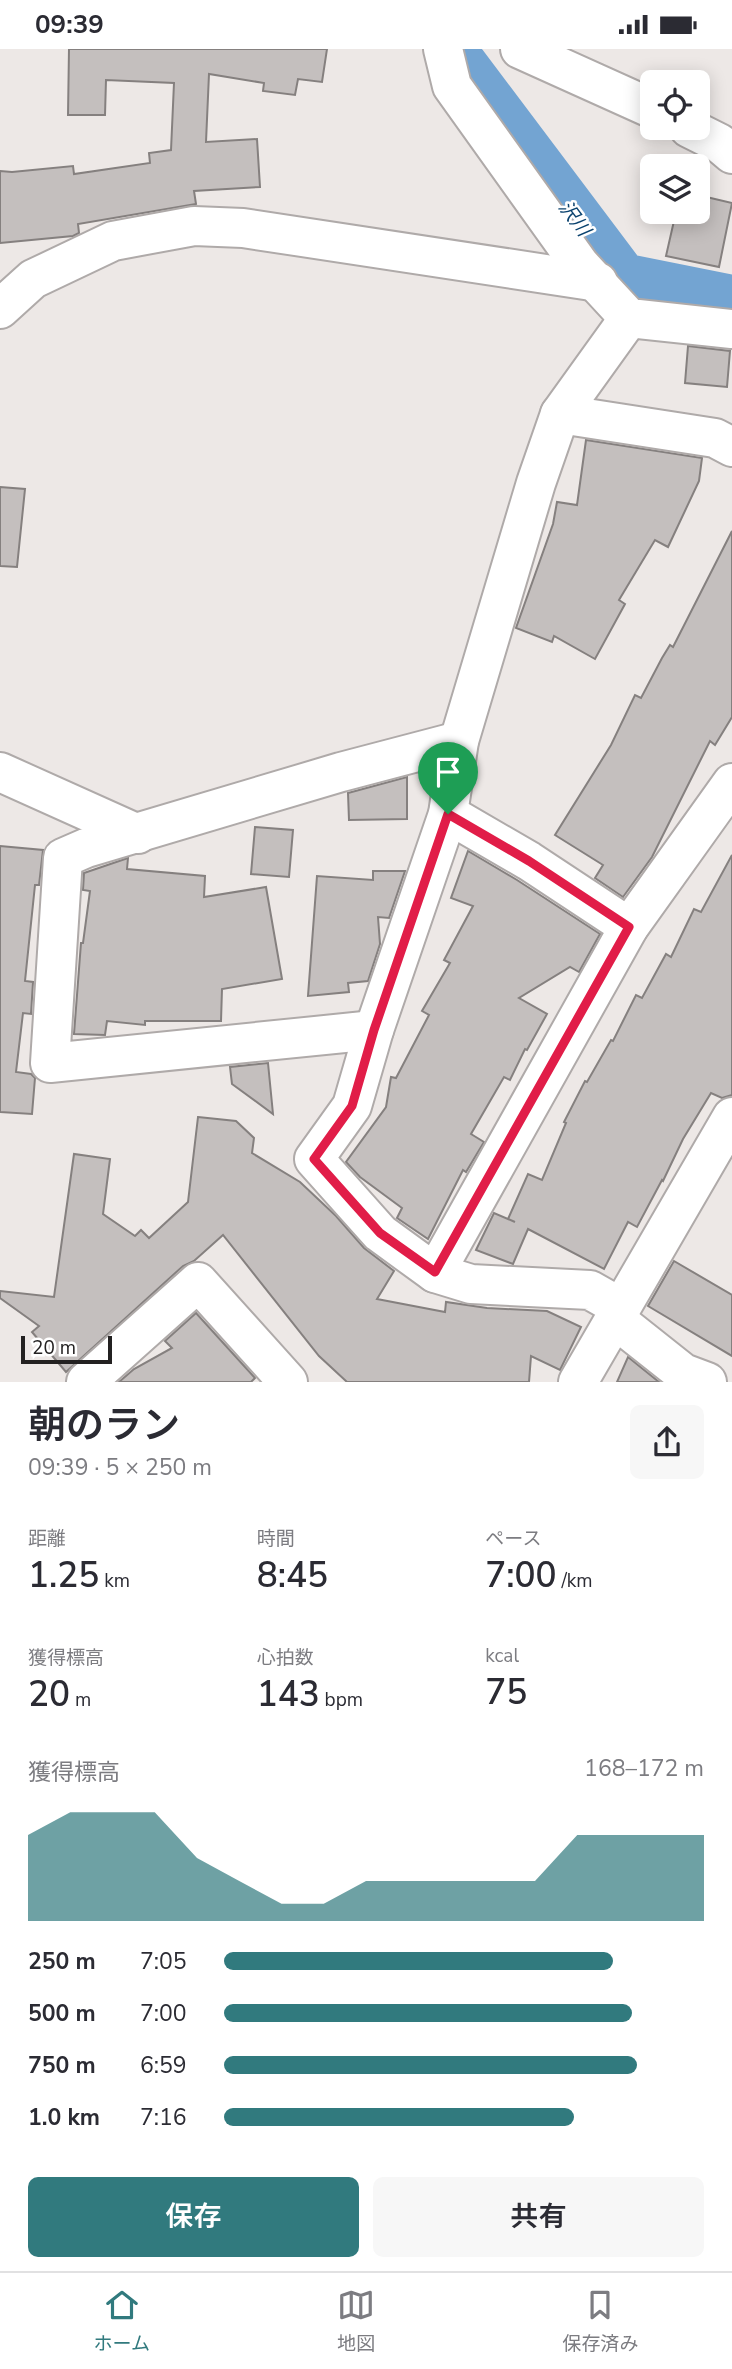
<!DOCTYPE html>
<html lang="ja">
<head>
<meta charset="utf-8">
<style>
  body { margin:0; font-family:"Nunito Sans","Noto Sans JP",sans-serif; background:#f7f7f7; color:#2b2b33; height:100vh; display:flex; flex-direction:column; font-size:26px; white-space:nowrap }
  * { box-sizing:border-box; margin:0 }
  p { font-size:23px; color:#7c7c81 }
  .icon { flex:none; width:38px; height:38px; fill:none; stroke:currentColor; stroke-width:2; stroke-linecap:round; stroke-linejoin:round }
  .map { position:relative; height:1333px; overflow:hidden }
  .details { display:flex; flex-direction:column; background:#fff; flex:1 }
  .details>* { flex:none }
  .controls { position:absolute; left:640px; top:21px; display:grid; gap:14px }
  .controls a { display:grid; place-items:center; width:70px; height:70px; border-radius:10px; background:#fff; box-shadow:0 4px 18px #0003; font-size:35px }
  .scale { position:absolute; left:21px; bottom:18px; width:91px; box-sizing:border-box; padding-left:7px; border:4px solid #232121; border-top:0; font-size:19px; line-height:24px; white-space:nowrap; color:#232121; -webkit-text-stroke:5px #fff; paint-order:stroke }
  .pin { position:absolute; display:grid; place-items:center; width:60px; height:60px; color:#fff; margin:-72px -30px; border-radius:50% 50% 50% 0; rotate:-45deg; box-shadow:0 0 7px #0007 }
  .pin .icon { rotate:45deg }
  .round { display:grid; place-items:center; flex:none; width:74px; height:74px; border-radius:10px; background:#f7f7f7 }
  .summary { display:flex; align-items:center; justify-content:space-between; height:119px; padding:0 28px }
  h1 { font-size:38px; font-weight:600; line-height:52px }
  .figures { display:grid; grid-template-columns:repeat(3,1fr); gap:10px; height:119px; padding:7px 28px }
  .figures div { display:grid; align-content:center }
  .figures b { font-size:35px; font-weight:600 }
  .figures small { font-size:19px; font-weight:400 }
  .figures p { font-size:19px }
  .chart { height:196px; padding:14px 28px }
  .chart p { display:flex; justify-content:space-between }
  .chart svg { width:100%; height:126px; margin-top:7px; fill:#317a7e; opacity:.7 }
  .primary-button { display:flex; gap:14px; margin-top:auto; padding:14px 28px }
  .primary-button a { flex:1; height:80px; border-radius:10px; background:#317a7e; color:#fff; font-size:28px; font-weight:600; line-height:80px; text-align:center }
  .primary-button a+a { background:#f7f7f7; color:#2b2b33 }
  ul { padding:0 28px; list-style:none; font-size:23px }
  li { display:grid; grid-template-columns:112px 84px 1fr; align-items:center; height:52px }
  li i { height:18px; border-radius:9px; background:#317a7e }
  .status { display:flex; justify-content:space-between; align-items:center; height:49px; padding:0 35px; background:#fff; direction:ltr }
  .status svg { height:19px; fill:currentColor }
  .menu { display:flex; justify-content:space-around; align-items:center; height:98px; border-top:2px solid #e1e1e2; background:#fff; font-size:19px; color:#7c7c81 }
  .menu a { display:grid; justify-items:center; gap:4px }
  .menu .current { color:#317a7e }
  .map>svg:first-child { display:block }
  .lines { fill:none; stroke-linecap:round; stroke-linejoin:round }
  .river { stroke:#73a4d2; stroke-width:54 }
  .building { fill:#c4bfbe; stroke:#85807f; stroke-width:2 }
  .minor-casing { stroke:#afaaa9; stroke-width:42 }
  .minor { stroke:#fff; stroke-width:38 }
  .route-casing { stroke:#fff; stroke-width:14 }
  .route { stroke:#e11d48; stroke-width:9 }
  .labels { text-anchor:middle; stroke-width:5; stroke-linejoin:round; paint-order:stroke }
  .water-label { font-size:19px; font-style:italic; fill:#0b436f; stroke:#fff }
</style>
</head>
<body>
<div class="status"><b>09:39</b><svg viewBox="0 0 49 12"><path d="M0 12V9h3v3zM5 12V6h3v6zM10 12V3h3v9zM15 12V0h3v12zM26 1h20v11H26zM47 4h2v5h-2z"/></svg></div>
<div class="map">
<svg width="732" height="1333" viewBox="0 0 732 1333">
  <rect width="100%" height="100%" fill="#ede8e6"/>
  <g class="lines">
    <!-- river -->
    <path class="river" d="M461,17L622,231L732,253"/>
  </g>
  <!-- building -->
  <g class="building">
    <path d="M69,0H327L322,33L298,30L295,46L263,42L264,34L209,25L206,93L257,90L260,138L194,142L196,155L78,175L79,184L73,187L0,194V122L12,123L73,117L74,125L150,114L149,104L171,101L174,34L106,31L105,66H68Z"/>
    <path d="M698,146L732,154L719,218L666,207L676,163H698Z"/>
    <path d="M688,297L730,302L727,338L685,334Z"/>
    <path d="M586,391L702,409L699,432L668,498L655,491L619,551L625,555L595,610L554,587L552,593L516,579L553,475L557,453L577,456Z"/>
    <path d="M0,438L25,440L17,518L0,517Z"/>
    <path d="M732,482V668L715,696L710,692L652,808L623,848L595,829L603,816L555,786L611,696L635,646L641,649L662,609L670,596L673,598Z"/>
    <path d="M407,728V770L349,771L348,744Z"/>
    <path d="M255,778L293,781L289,828L251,825Z"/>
    <path d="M0,797L43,801L39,836H35L25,932L33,933L31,965L23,964L16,1023L31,1025L35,1029L32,1065L0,1063Z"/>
    <path d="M468,802L517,831L600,885L579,923L570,918L519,949L547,965L527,1001L525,1000L510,1031L504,1028L471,1085L484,1093L466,1123L463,1121L428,1190L397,1169L402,1159L360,1128L346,1113L386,1058L391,1028L396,1029L429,966L422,962L450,914L444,911L473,857L451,849Z"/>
    <path d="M732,806V1046L722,1049L711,1044L683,1090L663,1132L662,1131L637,1178L628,1173L604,1220L528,1180L513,1215L476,1201L494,1164L515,1173L508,1170L528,1125L542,1131L566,1074L564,1073L585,1032L587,1033L611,991L613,992L636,946L642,949L666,905L671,908L694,860L701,863Z"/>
    <path d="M128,809L127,820L205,827L204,848L266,838L282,930L222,940L221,972H145V976L107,972L105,986L74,985L81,894H83L90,842L83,841L84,824Z"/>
    <path d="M373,822H405L389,869L378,868L380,895L368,932L348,934L349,943L308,947L317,827L373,831Z"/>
    <path d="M268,1014L273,1065L232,1035L230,1018Z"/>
    <path d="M198,1068L236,1072L254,1089L252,1104L300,1133L336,1167L364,1199L394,1222L377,1250L445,1263L446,1253L487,1259L547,1262L581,1278L560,1321L531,1307L529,1333H347L319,1307L223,1186L194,1212L183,1217L66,1323L32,1283L39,1277L0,1249V1242L54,1248L74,1105L110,1110L103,1165L135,1187L141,1181L149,1189L188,1153Z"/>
    <path d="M674,1212L732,1246V1307L648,1257Z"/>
    <path d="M196,1264L255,1329L251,1333H119L134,1320L172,1299L165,1292Z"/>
    <path d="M628,1308L659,1333H617Z"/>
  </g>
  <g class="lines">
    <defs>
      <g id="minor">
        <path d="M443,0L452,37L580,216L629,269L732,280"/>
        <path d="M520,0L653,60"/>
        <path d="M689,79L719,94L732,105"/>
        <path d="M0,260L33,230L113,192L194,177L243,179L598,233"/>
        <path d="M560,365L715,389L732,398"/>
        <path d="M0,723L138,785"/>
        <path d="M448,765L529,812L629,878"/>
        <path d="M374,981L50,1014L63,809L86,799L341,723L459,692"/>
        <path d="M435,1224L629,878L732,734"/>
        <path d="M620,1258L590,1241L471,1235L435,1224L380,1184L314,1110L352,1057L374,981L448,765L459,692L536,434L560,365L629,269"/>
        <path d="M615,1270L683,1324L707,1333"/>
        <path d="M86,1333L198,1233L288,1333"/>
        <path d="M578,1333L732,1068"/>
      </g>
    </defs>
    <!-- minor casing -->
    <use href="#minor" class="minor-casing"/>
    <!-- minor -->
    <use href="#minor" class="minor"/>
  </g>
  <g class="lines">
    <defs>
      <path id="route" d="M448,765L529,812L629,878L435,1223L380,1184L314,1110L352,1057L374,981Z"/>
    </defs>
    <!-- route casing -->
    <use href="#route" class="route-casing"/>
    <!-- route -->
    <use href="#route" class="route"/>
  </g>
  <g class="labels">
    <!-- water labels -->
    <g class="water-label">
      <text transform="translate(575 169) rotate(53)" y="7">沢川</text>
    </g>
  </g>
</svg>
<div class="controls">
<a><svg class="icon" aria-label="locate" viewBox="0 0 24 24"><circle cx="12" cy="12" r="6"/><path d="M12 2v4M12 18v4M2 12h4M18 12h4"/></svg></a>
<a><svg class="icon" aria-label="layers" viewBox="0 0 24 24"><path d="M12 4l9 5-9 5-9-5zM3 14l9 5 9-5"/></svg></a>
</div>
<div class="scale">20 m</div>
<div class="pin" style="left:448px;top:765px;background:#1e9e55"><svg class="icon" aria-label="arrive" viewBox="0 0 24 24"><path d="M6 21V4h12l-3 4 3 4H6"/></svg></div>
</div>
<section class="details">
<div class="summary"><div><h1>朝のラン</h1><p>09:39 · 5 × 250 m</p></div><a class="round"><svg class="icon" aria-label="share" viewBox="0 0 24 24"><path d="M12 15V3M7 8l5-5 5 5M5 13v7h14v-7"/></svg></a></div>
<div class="figures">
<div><p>距離</p><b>1.25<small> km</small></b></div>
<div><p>時間</p><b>8:45</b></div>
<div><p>ペース</p><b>7:00<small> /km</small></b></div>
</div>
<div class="figures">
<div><p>獲得標高</p><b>20<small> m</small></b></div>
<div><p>心拍数</p><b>143<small> bpm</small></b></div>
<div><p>kcal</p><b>75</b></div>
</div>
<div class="chart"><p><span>獲得標高</span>168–172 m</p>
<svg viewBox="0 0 160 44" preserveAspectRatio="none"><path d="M0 44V14L10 6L20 6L30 6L40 22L50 30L60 38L70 38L80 30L90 30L100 30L110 30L120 30L130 14L140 14L150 14L160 14V44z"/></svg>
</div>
<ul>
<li><b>250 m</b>7:05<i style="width:81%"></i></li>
<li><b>500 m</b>7:00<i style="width:85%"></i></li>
<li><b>750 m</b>6:59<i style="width:86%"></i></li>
<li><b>1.0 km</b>7:16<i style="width:73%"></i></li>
</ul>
<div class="primary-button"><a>保存</a><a>共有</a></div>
</section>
<nav class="menu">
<a class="current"><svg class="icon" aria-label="home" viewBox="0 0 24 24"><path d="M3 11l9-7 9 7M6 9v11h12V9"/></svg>ホーム</a>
<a><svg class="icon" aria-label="map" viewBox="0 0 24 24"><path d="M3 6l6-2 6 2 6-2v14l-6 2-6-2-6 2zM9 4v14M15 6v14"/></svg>地図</a>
<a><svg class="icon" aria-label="saved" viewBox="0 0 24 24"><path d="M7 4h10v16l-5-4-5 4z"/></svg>保存済み</a>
</nav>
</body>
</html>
